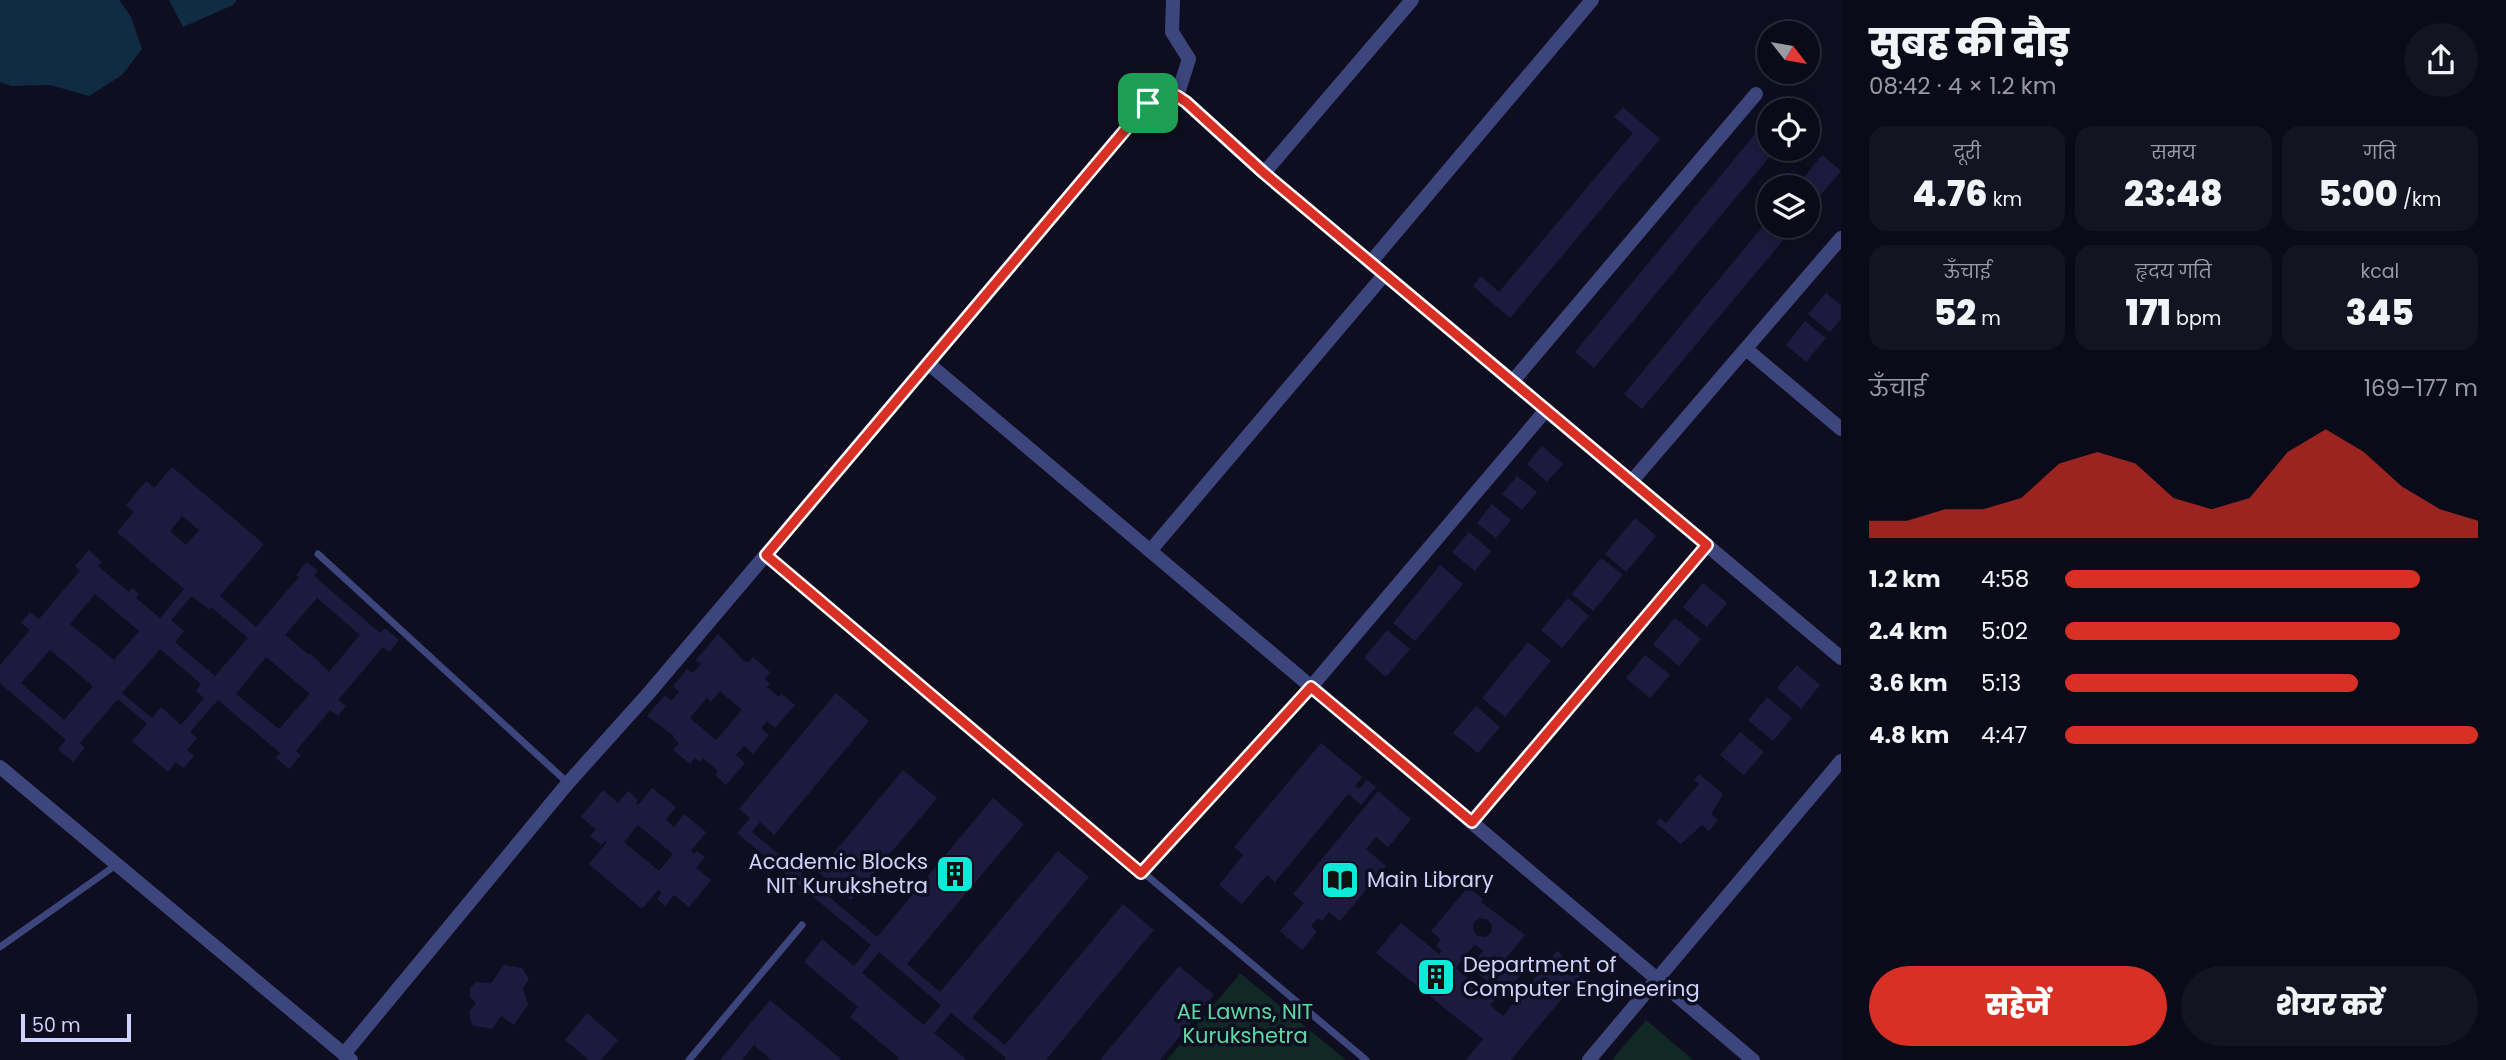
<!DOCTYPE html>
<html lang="hi">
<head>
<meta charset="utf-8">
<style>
  body { margin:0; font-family:Poppins,"Noto Sans Devanagari",sans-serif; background:#131321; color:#f1f3f6; height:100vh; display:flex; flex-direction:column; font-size:26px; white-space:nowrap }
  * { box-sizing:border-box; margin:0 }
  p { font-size:23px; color:#999aa2 }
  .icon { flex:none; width:38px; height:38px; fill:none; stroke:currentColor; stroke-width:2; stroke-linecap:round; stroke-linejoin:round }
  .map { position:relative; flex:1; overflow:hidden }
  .side { display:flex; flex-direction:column; background:#0a0a18; width:665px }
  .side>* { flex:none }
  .needle { width:46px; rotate:121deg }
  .fabs { position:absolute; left:1757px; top:21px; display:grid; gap:14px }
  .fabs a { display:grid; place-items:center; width:63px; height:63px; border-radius:50%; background:#0a0a18; box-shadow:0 4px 18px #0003,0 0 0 2px #2a2b37; font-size:35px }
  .scale { position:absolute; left:21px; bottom:18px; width:110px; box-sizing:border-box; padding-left:7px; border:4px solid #cfd2fc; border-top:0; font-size:19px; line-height:24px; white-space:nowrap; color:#cfd2fc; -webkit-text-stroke:5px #0e0e20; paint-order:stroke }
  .pin { position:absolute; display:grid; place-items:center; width:60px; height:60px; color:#fff; margin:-30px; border-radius:14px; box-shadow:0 4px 10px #0006 }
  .round { display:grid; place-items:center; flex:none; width:74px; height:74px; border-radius:37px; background:#131321 }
  .summary { display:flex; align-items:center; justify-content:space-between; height:119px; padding:0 28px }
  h1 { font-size:38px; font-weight:800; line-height:52px }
  .metrics { display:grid; grid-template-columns:repeat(3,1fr); gap:10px; height:119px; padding:7px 28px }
  .metrics div { display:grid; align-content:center; border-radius:18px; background:#131321; text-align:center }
  .metrics b { font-size:35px; font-weight:800 }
  .metrics small { font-size:19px; font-weight:400 }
  .metrics p { font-size:19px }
  .chart { height:196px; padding:14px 28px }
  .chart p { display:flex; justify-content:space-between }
  .chart svg { width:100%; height:126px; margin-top:7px; fill:#d93025; opacity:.7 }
  .primary-button { display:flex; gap:14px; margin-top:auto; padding:14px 28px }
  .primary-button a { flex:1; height:80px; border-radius:42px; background:#d93025; color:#fff; font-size:28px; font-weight:800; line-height:80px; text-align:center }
  .primary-button a+a { background:#131321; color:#f1f3f6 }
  ul { padding:0 28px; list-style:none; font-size:23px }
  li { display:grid; grid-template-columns:112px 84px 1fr; align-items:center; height:52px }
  li i { height:18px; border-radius:9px; background:#d93025 }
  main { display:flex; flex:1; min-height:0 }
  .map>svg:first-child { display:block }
  .green { fill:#112924 }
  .water { fill:#0f2c42 }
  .building { fill:#1c1b3f; fill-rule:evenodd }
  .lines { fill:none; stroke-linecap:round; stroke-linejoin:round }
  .service { stroke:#3c457c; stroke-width:7 }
  .minor { stroke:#3c457c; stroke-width:14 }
  .route-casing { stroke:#fff; stroke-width:14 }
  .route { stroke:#d93025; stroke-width:9 }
  .labels { text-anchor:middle; stroke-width:7; stroke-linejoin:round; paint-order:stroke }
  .poi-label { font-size:21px; fill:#cfd2fc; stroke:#0e0e20; text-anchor:start }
  .park-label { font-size:21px; fill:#60d8a4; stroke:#0e0e20 }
</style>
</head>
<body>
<main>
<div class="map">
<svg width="1841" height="1060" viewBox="0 0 1841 1060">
  <rect width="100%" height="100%" fill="#0e0e20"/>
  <!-- green -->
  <g class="green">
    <path d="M1240,974H1241L1346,1060H1167Z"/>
    <path d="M1646,1020L1693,1060H1612Z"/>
  </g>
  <!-- water -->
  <g class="water">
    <path d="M0,0H119L131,17L142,49L122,75L89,96L50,85L11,86L0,82Z"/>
    <path d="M169,0H237L233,5L183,27Z"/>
  </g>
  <!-- building -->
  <g class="building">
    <path d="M1623,107L1660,139L1510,318L1473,286L1481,276L1499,292L1633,133L1614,117Z"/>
    <path d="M1769,117V149H1776L1594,368L1575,352Z"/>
    <path d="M1822,155L1841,171L1808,210V187H1796Z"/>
    <path d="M1769,219V226H1795L1642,409L1624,394Z"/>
    <path d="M1826,293L1841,305V319L1830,332L1808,314Z"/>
    <path d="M1805,321L1826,338L1806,362L1786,345Z"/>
    <path d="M1542,446L1563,464L1547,482L1527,464Z"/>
    <path d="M172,467L264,544L220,596L256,627L299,577L296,575L307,562L318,571L314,576L380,633L385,628L399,640L389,652L383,647L338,700L346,706L338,716L330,710L296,751L301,755L289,769L276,758L280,753L218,700L190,732L197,738L187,750L194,756L184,768L176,762L168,772L132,741L147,724L118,699L80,743L85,748L73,762L58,749L66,740L0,683V665L30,630L21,623L30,612L39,619L80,571L75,566L89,550L102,562L98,566L129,592L132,588L139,594L136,598L160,618L184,589L117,532L134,512L126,505L146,481L154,488ZM182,516L199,530L186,545L170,531ZM95,594L139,631L114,660L70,624ZM192,596L209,610L211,607L248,638L215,676L175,642L184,631L171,620ZM317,598L360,635L329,672L310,653L309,655L285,635ZM160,649L201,684L196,691L204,698L181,725L161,707L152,718L122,693ZM50,650L93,686L64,720L21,683ZM266,657L310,694L279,729L236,694Z"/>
    <path d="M1517,476L1537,492L1522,510L1502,494Z"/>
    <path d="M1492,504L1511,520L1496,538L1477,523Z"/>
    <path d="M1635,518L1656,536L1626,572L1605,554Z"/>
    <path d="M1469,532L1491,551L1475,571L1452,552Z"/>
    <path d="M1601,558L1623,575L1593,611L1572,594Z"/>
    <path d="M1440,565L1463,584L1415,641L1393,623Z"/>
    <path d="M1703,583L1727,603L1707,627L1683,607Z"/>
    <path d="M1568,598L1589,616L1562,648L1541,630Z"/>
    <path d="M1675,618L1701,639L1679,666L1653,644Z"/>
    <path d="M1387,630L1410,649L1386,677L1364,658Z"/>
    <path d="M718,634L744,661L749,662L753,657L770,672L765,679L770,684L767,687L779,697L782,694L795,705L775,728L767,721L761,728L769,735L753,754L744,746L736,755L745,763L726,785L715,775L718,771L703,758L700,762L695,758L690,764L673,750L679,743L673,738L674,736L647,716L665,695L671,701L679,692L673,686L687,669L693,673L701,664L696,660ZM720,691L742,710L716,740L690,718L707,698L711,702Z"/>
    <path d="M1528,642L1551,661L1505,717L1482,698Z"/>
    <path d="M1645,655L1670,675L1650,698L1626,678Z"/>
    <path d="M1797,665L1820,685L1801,709L1777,688Z"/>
    <path d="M836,693L869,721L774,835L760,822L752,832L822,890L829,881L818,872L903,770L937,798L851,900L836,887L828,896L877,937L993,798L1024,824L907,964L940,992L1058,851L1089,877L972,1018L1005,1045L1123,904L1154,930L1046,1060H1005L1006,1058L951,1013L934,1033L967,1060H898L899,1058L850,1017L858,1007L804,962L822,939L854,966L871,945L737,833L750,818L739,809ZM879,952L941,1005L924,1025L862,973Z"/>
    <path d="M1767,697L1792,718L1773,741L1748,720Z"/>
    <path d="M1476,706L1500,727L1478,753L1453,733Z"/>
    <path d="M1740,732L1764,752L1744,775L1720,755Z"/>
    <path d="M1321,743L1362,777L1355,786L1359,789L1367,780L1376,787L1361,805L1348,794L1275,882L1267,875L1242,904L1219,885L1243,855L1234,847Z"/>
    <path d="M1699,774L1723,794L1711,814L1718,820L1709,831L1702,825L1681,844L1656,823L1660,818L1666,823L1699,784L1694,780Z"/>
    <path d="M652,788L676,807L666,820L674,827L684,814L706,832L691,851L694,854L697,851L705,857L696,868L711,880L689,907L674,895L665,906L657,899L662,893L658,890L642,909L589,864L607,842L605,841L601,845L590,836L596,829L581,817L603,790L618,803L628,791L638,800L636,803L638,805ZM638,825L673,854L659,871L624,842Z"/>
    <path d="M1378,791L1411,819L1388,847L1376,837L1366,849L1386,866L1340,921L1329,912L1322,921L1318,918L1311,926L1317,932L1302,950L1280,931L1304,903L1293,894Z"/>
    <path d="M1468,887L1483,899L1481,902L1525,935L1487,981L1470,967L1483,951L1475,944L1456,968L1495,1000L1490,1005L1503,1016L1557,951L1583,973L1511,1060H1466L1483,1039L1376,953L1401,923L1439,954L1442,951L1436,945L1441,940L1431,931ZM1480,918L1487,919L1492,925L1491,933L1485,937L1477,936L1473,930L1474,922Z"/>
    <path d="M1514,958L1526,969L1500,1000L1488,990Z"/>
    <path d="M504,965L522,968L529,979L523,988L528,1005L514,1025L501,1016L492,1029L472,1025L469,1012L476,1003L470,997V988L476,982L491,983Z"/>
    <path d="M1179,966L1214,995L1160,1060H1100Z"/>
    <path d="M770,1000L842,1060H771L754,1045L742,1060H720Z"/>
    <path d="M587,1013L618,1040L601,1060H589L565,1040Z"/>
  </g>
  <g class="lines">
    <!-- service -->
    <g class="service">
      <path d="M318,554L568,783"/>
      <path d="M766,555L1366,1060"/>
      <path d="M1141,873L1310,687"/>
      <path d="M0,947L116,865"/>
      <path d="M689,1060L802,925"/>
    </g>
    <!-- minor -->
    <g class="minor">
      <path d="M1173,0L1172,32L1189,59L1177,96"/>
      <path d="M1264,173L1412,0"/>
      <path d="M1370,263L1592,0"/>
      <path d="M1746,349L1841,429"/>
      <path d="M929,364L1753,1060"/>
      <path d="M1512,382L1756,94"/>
      <path d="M1631,482L1841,238"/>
      <path d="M1150,551L1384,275"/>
      <path d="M1311,687L1546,410"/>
      <path d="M0,767L351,1060"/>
      <path d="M1472,822L1707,545"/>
      <path d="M344,1054L568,783L648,694L1148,103L1162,93L1177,96L1186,102L1264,173L1841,658"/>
      <path d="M1589,1060L1841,761"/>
    </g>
  </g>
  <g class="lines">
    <defs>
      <path id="route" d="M1162,93L1177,96L1186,102L1264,173L1707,545L1472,822L1311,687L1141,873L766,555L1148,103Z"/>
    </defs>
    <!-- route casing -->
    <use href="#route" class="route-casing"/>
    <!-- route -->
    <use href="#route" class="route"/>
  </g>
  <!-- icons -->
  <defs>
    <symbol id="building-square" viewBox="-11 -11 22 22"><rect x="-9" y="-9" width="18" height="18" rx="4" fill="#0dead8" stroke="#0e0e20"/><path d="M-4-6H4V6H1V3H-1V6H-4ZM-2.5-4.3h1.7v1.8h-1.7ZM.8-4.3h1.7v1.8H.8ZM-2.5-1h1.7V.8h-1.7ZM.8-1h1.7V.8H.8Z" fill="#111"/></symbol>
    <symbol id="library-square" viewBox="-11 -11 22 22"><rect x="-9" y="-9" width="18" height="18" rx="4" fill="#0dead8" stroke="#0e0e20"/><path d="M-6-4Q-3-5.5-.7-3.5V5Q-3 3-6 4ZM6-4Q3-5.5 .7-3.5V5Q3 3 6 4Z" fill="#111"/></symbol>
  </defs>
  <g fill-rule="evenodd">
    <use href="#building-square" x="933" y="852" width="44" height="44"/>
    <use href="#library-square" x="1318" y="858" width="44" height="44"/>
    <use href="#building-square" x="1414" y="955" width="44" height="44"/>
  </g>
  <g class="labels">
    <!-- poi labels -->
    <g class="poi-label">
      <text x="928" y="869" text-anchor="end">Academic Blocks<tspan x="928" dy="24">NIT Kurukshetra</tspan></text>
      <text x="1367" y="887">Main Library</text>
      <text x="1463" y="972">Department of<tspan x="1463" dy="24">Computer Engineering</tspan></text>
    </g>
    <!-- park labels -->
    <g class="park-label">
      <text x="1245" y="1019">AE Lawns, NIT<tspan x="1245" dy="24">Kurukshetra</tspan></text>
    </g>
  </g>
</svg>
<div class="fabs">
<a><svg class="needle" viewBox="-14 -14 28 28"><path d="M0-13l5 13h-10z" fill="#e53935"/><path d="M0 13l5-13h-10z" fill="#999aa2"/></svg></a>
<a><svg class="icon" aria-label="locate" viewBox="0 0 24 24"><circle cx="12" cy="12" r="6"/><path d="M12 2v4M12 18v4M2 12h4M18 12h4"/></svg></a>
<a><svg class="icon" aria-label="layers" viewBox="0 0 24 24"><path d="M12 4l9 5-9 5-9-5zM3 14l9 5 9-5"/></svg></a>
</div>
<div class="scale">50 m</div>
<div class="pin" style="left:1148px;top:103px;background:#1e9e55"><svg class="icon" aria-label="arrive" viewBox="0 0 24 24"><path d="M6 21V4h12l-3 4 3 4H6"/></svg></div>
</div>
<section class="side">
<div class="summary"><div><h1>सुबह की दौड़</h1><p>08:42 · 4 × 1.2 km</p></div><a class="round"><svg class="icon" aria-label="share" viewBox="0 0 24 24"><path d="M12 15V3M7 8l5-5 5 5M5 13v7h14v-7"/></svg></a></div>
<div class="metrics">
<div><p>दूरी</p><b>4.76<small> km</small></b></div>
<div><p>समय</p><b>23:48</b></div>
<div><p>गति</p><b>5:00<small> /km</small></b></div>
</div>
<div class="metrics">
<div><p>ऊँचाई</p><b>52<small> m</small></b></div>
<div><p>हृदय गति</p><b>171<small> bpm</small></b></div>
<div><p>kcal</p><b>345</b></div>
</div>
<div class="chart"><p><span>ऊँचाई</span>169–177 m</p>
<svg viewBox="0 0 160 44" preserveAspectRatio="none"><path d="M0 44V38L10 38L20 34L30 34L40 30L50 18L60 14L70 18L80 30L90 34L100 30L110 14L120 6L130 14L140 26L150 34L160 38V44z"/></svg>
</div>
<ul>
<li><b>1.2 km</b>4:58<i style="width:86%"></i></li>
<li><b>2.4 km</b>5:02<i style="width:81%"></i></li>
<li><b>3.6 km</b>5:13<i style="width:71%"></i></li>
<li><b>4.8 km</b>4:47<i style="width:100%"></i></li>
</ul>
<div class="primary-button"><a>सहेजें</a><a>शेयर करें</a></div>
</section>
</main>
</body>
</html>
